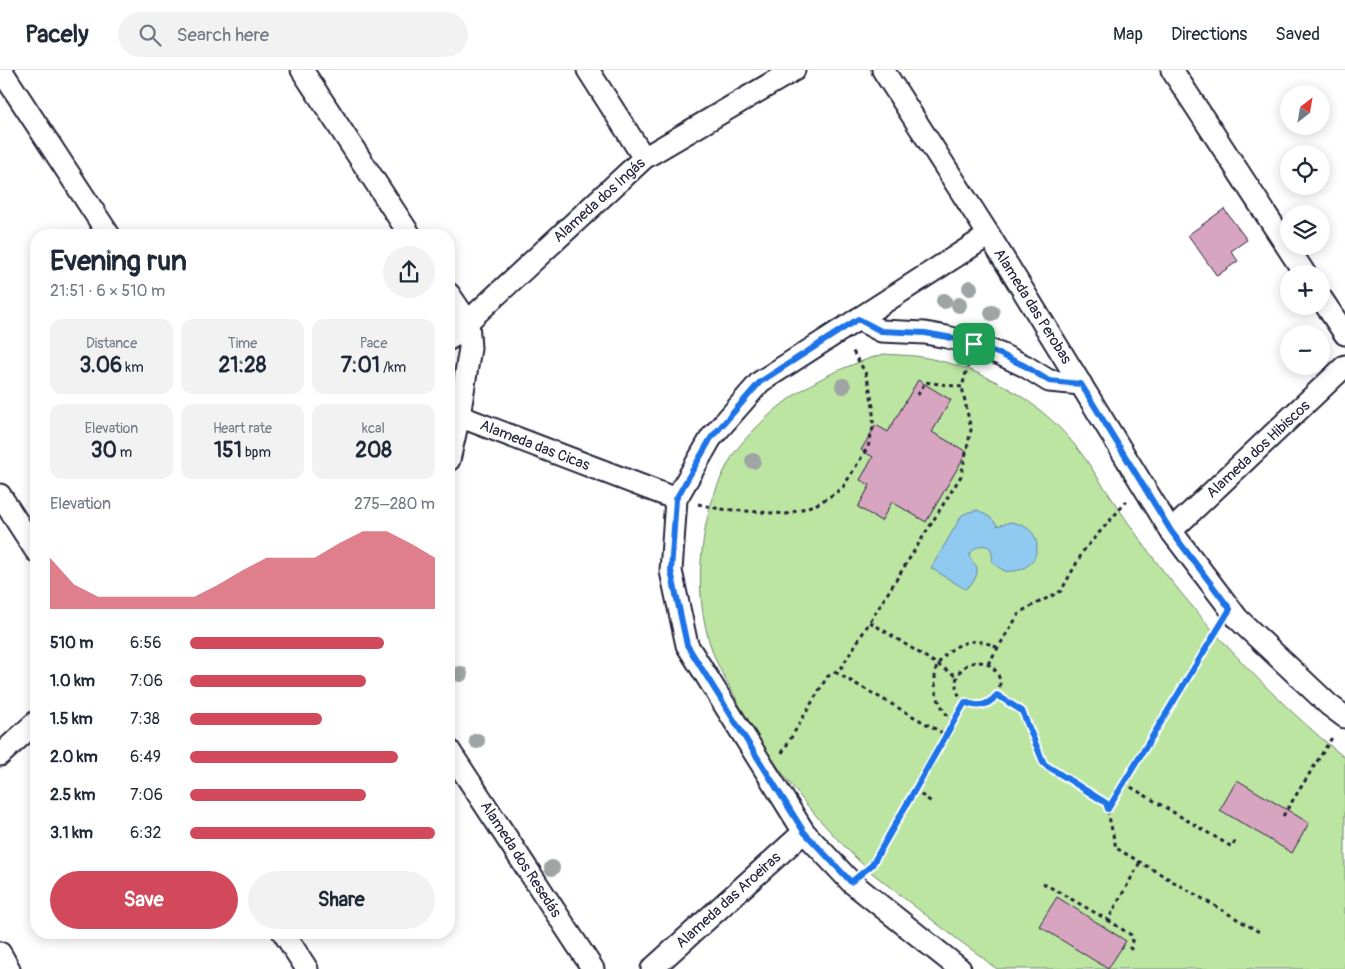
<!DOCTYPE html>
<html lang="en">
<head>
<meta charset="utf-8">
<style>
  body { margin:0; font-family:Pangolin,sans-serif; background:#f2f2f3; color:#1f2937; height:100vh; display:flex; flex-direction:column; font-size:19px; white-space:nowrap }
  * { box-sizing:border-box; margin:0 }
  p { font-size:16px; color:#747a83 }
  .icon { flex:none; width:28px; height:28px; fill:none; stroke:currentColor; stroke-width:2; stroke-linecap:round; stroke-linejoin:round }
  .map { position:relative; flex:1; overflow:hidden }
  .panel { position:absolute; left:30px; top:159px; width:425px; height:710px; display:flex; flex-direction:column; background:#fff; border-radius:20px; box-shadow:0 2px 12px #0003 }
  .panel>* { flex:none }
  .needle { width:32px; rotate:31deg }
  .tools { position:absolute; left:1280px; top:15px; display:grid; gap:10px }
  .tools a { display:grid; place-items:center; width:50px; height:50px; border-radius:50%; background:#fff; box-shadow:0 2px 12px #0003; font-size:25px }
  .pin { position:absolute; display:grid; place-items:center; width:42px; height:42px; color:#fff; margin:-21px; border-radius:10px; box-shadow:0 2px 8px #0006 }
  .round { display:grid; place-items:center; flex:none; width:52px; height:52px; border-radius:26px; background:#f2f2f3 }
  .head { display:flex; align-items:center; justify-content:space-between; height:85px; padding:0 20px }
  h1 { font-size:28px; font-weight:700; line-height:38px }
  .figures { display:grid; grid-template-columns:repeat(3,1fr); gap:8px; height:85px; padding:5px 20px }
  .figures div { display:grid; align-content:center; border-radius:12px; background:#f2f2f3; text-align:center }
  .figures b { font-size:21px; font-weight:700 }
  .figures small { font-size:14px; font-weight:400 }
  .figures p { font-size:14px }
  .chart { height:140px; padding:10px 20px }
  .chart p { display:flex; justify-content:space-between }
  .chart svg { width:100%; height:90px; margin-top:5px; fill:#d1495b; opacity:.7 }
  .action { display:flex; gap:10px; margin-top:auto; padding:10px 20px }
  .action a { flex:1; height:58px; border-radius:30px; background:#d1495b; color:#fff; font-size:20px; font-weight:700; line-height:58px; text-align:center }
  .action a+a { background:#f2f2f3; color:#1f2937 }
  ul { padding:0 20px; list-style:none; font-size:16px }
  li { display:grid; grid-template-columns:80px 60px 1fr; align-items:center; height:38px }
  li i { height:12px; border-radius:6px; background:#d1495b }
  header { display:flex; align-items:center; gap:30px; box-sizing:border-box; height:70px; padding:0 25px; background:#fff; border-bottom:1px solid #e0e1e3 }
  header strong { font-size:24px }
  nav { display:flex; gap:28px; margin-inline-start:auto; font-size:18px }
  .search { width:350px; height:45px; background:#f2f2f3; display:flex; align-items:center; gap:12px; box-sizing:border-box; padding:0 18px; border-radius:28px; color:#747a83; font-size:19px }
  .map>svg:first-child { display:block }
  .green { fill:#bce5a1; stroke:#6f846e }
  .water { fill:#91caf0; stroke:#6587a8 }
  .building { fill:#d8a5c1; stroke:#22223b }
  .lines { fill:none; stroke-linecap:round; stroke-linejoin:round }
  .minor-casing { stroke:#22223b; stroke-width:25 }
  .path { stroke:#22223b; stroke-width:3; stroke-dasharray:4 4; stroke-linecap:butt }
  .minor { stroke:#fff; stroke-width:21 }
  .tree { fill:#9fa5a4 }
  .route-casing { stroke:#fff; stroke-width:10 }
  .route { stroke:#1a73e8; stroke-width:6 }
  .labels { text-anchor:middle; stroke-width:4.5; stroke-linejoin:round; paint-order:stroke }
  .street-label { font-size:15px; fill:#22223b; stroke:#fff }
</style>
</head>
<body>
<header>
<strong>Pacely</strong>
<div class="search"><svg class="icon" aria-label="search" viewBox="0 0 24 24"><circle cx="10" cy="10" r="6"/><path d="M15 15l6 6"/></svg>Search here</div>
<nav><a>Map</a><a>Directions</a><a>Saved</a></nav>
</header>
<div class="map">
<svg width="1345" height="899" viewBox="0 0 1345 899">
  <rect width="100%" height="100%" fill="#fff"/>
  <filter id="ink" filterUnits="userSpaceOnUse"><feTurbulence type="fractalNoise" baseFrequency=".02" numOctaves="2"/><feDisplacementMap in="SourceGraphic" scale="10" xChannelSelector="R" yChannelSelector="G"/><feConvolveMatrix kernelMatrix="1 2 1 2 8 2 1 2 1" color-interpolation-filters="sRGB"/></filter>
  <g filter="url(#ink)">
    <!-- green -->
    <path class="green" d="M884,284C895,285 905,285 915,286C980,295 1042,330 1081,383C1089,393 1095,404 1102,414C1121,442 1140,471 1161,498C1216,568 1276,632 1345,688V899C1257,899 1169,899 1080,899C1059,899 1037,899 1016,899C1011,899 1003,899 998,899C992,897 985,889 979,885C955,868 932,850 909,832C897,822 884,813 872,803C818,754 772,696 738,632C729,615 718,598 712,580C701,549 698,513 702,481C705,450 713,420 729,392C735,380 745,369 754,360C792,320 833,299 884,284Z"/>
    <!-- water -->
    <path class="water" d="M978,440L991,448L998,456C1002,455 1006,453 1010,452C1014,452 1018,454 1021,455C1047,464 1039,500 1013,501C1009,501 1008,502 1005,501C1000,499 996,495 992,492C995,473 980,470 969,485L972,491L977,497C978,508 973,513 965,519L931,498L962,445L969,442Z"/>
    <!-- building -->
    <g class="building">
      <path d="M1224,139L1247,170L1231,181L1238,191L1217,206L1188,165Z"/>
      <path d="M918,310L951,330L932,362L967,382L926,452L892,432L881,451L858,437L870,415L860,410L873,387L861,380L876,355L888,362Z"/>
      <path d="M1237,710L1309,753L1292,783L1220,740Z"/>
      <path d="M1057,827L1126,871L1108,899L1039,856Z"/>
    </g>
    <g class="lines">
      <defs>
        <g id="minor">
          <path d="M1,0L109,165"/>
          <path d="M302,0L410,165"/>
          <path d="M588,0L644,88"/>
          <path d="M883,0L989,165L1171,461L1238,549L1329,635L1345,647"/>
          <path d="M1172,0L1305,204"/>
          <path d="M449,224L468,252L470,278L459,346L449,390"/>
          <path d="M1321,228L1345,264"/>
          <path d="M858,249L881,261L925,263L947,267L974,274L1000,284L1025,296L1049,311L1081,314"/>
          <path d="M449,269L644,88L794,0"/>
          <path d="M459,346L676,429"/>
          <path d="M0,425L36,481"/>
          <path d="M1171,461L1345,296"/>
          <path d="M449,680L593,899"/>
          <path d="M0,685L36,652"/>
          <path d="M283,862L307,899"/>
          <path d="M0,883L9,899"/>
          <path d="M652,899L804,762"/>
          <path d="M960,899L851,812L804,762L687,575L671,501L676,429L711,368L760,312L989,165"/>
        </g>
      </defs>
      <!-- minor casing -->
      <use href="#minor" class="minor-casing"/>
      <!-- path -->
      <g class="path">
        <path d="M918,325L925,312L962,317L968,295"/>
        <path d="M698,434L720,439L787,444L817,434L834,424L843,417L868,377L873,358V337L869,315L865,302L852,280"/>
        <path d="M870,552L956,606"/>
        <circle cx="978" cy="614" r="22"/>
        <path d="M988,594L1020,542L1061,521L1084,480L1127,431"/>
        <path d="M835,602L946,665L872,795L868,798"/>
        <path d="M997,625L1022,641L1044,694L1106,733L1116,778L1261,863"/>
        <path d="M953,652C942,640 935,627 935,610C935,607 935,602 936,599C938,593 943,587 947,583C964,569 979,568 998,578"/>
        <path d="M946,665L965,632"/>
        <path d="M782,683L827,607L841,598L961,406L971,360L962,317"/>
        <path d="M1124,713L1232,777L1236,769"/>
        <path d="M914,720L933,733"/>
        <path d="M1108,739L1218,558"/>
        <path d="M1283,746L1333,666"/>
        <path d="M1043,813L1108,850L1140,792"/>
        <path d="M1108,850L1131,865L1133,869L1130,878L1135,882"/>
      </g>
      <!-- minor -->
      <use href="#minor" class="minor"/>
    </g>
    <!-- trees -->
    <g class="tree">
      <circle cx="970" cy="218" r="8"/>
      <circle cx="944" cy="231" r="8"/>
      <circle cx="959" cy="235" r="8"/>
      <circle cx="992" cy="243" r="8"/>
      <circle cx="843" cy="316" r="8"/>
      <circle cx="753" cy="391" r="8"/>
      <circle cx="460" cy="604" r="8"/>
      <circle cx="477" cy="671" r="8"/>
      <circle cx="552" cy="798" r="8"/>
    </g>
  </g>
  <g class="lines" filter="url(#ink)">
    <defs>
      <path id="route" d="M858,249L881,261L925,263L947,267L974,274L1000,284L1025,296L1049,311L1081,314L1171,461L1230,539L1108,739L1106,733L1044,694L1022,641L997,625C988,636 977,638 965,632L872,795L851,812L804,762L687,575L671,501L676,429L711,368L760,312Z"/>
    </defs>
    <!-- route casing -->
    <use href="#route" class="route-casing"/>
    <!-- route -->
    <use href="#route" class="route"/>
  </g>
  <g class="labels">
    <!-- street labels -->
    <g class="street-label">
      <text transform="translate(599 130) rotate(-42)" y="5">Alameda dos Ingás</text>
      <text transform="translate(1033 236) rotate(58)" y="5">Alameda das Perobas</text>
      <text transform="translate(535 375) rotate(21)" y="5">Alameda das Cicas</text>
      <text transform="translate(1258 379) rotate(-43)" y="5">Alameda dos Hibiscos</text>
      <text transform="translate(521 789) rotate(57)" y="5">Alameda dos Resedás</text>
      <text transform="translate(728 830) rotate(-42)" y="5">Alameda das Aroeiras</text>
    </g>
  </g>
</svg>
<div class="tools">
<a><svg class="needle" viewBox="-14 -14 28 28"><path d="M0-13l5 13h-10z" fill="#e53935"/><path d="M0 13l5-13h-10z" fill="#747a83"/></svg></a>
<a><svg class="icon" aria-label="locate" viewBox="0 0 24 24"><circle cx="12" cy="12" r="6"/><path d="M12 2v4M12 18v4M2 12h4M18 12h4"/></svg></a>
<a><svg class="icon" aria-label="layers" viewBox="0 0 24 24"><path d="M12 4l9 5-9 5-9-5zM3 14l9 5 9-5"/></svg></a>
<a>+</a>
<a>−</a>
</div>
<div class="pin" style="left:974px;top:274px;background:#1e9e55"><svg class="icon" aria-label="arrive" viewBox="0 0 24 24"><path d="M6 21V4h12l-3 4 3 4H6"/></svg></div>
<section class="panel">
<div class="head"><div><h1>Evening run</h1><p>21:51 · 6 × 510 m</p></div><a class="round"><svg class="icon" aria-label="share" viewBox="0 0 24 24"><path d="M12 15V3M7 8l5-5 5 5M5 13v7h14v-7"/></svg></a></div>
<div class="figures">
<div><p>Distance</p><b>3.06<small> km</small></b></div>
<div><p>Time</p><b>21:28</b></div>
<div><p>Pace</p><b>7:01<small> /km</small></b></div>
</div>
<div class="figures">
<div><p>Elevation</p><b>30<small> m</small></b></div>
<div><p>Heart rate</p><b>151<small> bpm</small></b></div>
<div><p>kcal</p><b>208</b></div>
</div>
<div class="chart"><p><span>Elevation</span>275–280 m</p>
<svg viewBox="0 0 160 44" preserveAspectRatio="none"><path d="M0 44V19L10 32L20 38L30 38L40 38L50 38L60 38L70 32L80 25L90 19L100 19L110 19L120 12L130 6L140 6L150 12L160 19V44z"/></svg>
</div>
<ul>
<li><b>510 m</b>6:56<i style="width:79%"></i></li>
<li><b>1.0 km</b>7:06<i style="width:72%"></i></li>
<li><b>1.5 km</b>7:38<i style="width:54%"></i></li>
<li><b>2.0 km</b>6:49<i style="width:85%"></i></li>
<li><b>2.5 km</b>7:06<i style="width:72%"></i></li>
<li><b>3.1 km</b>6:32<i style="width:100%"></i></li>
</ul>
<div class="action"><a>Save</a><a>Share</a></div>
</section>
</div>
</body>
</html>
